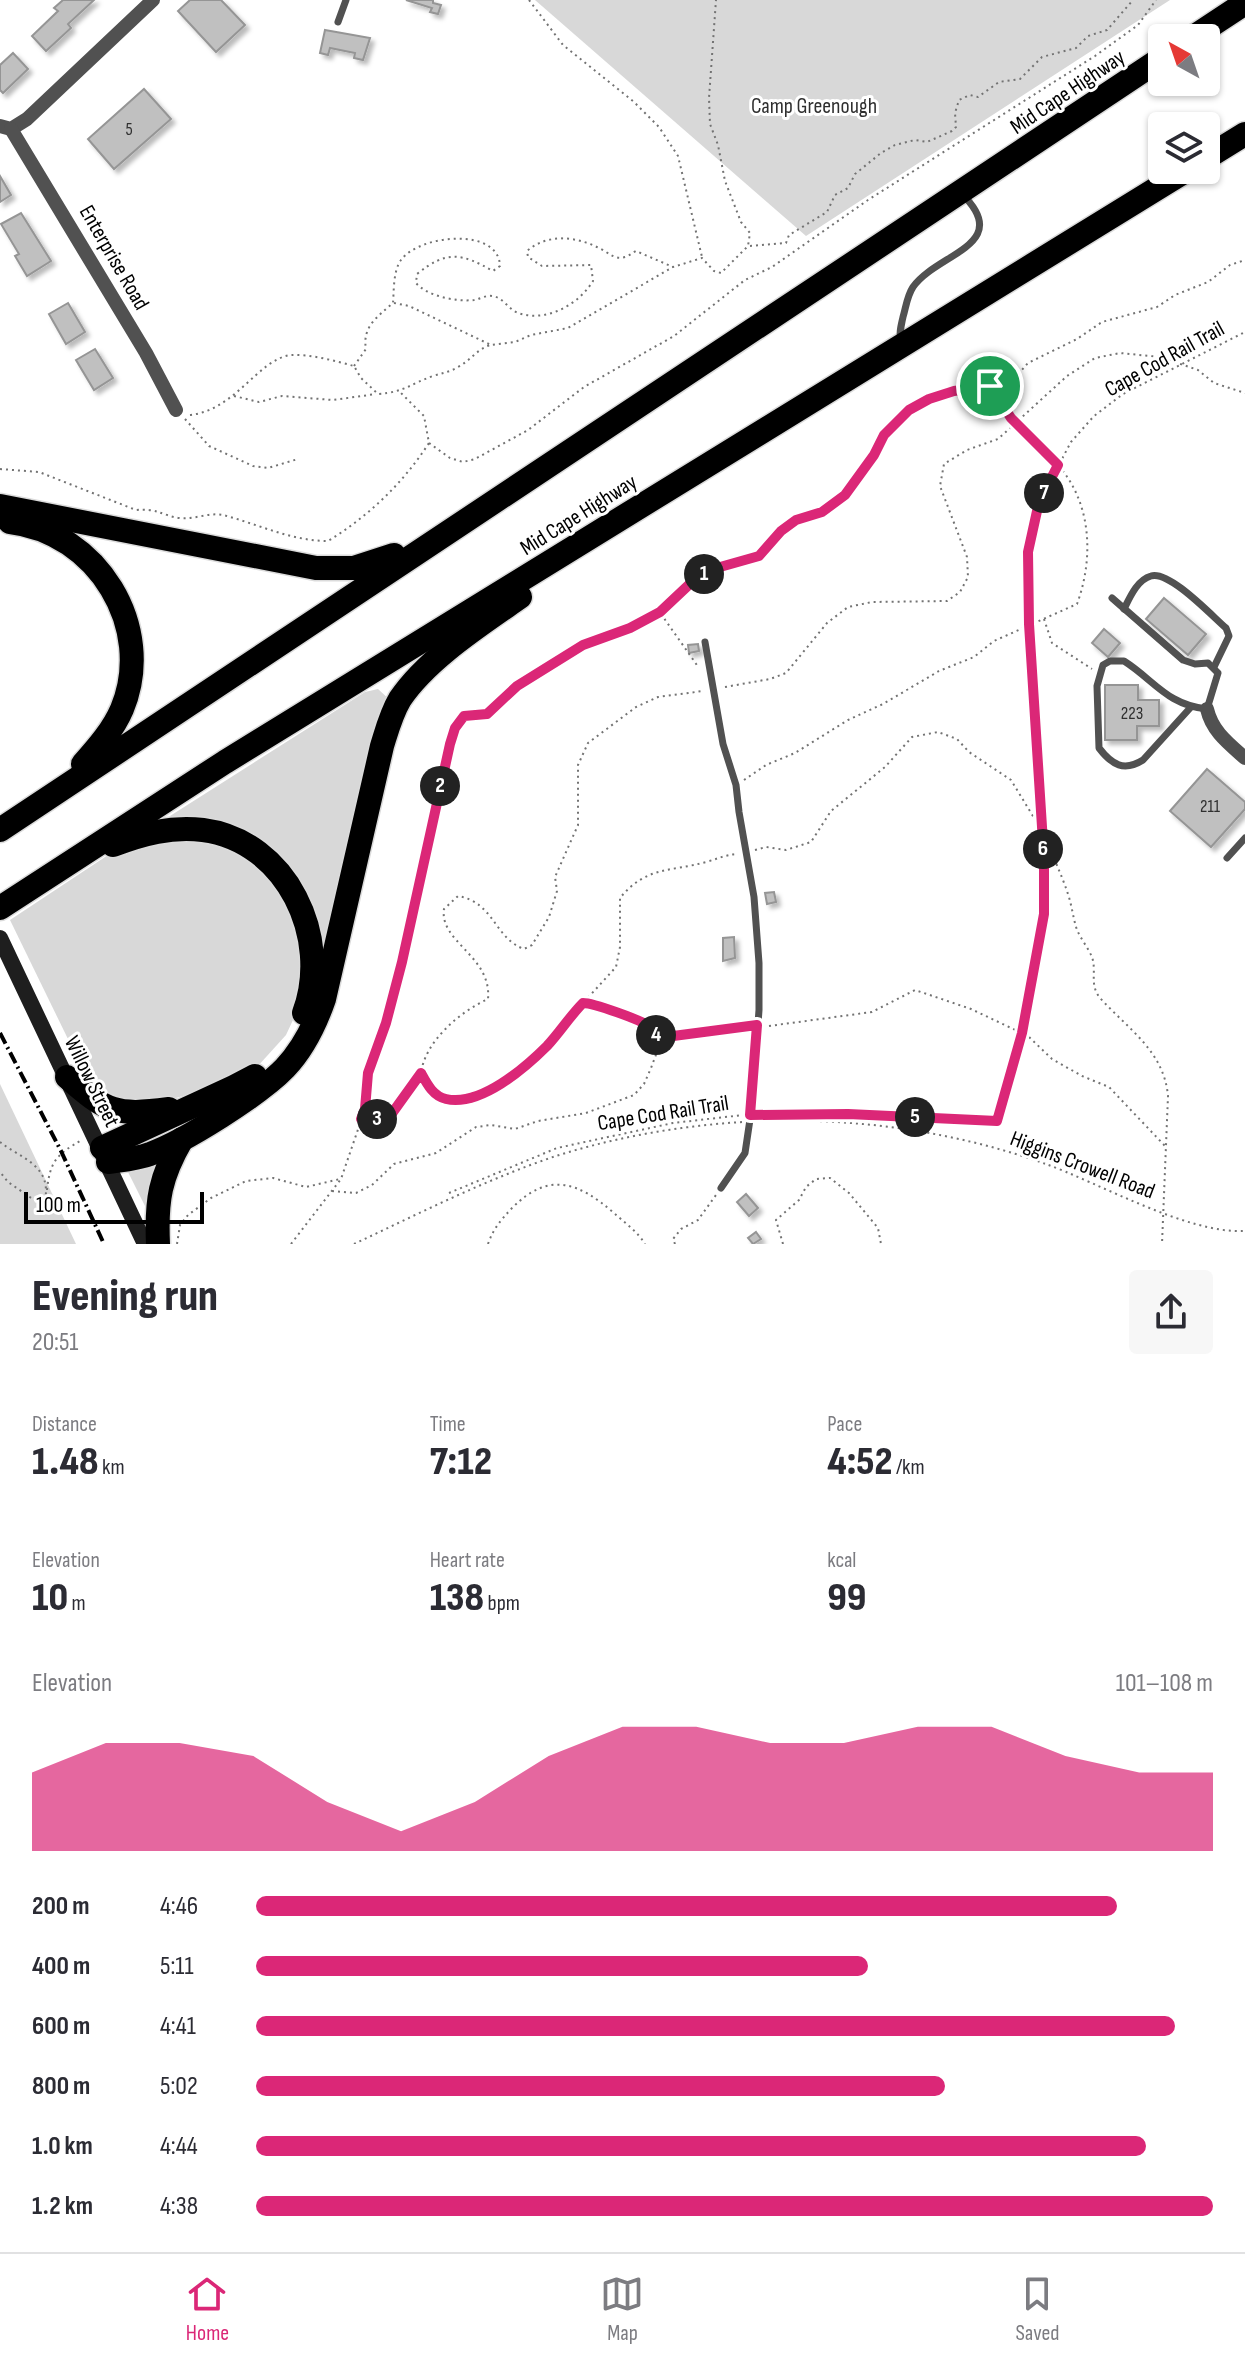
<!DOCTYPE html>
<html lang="en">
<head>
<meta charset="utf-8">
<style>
  body { margin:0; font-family:"Sofia Sans Condensed",sans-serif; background:#f7f7f7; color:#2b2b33; height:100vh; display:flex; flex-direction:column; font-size:30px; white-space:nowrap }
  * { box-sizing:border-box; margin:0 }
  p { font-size:26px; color:#7c7c81 }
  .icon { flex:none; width:44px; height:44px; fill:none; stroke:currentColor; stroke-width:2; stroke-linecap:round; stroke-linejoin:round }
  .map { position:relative; height:1244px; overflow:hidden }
  .drawer { display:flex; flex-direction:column; background:#fff; flex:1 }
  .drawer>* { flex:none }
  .needle { width:52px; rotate:320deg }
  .buttons { position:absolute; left:1148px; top:24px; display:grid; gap:16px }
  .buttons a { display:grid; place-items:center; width:72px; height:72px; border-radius:8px; background:#fff; box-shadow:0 2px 6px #0004; font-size:40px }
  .scale { position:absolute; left:24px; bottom:20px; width:180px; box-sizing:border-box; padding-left:8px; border:4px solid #000; border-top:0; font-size:22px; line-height:28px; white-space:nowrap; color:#000; -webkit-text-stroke:6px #fff; paint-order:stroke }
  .pin { position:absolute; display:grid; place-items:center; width:68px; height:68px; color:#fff; margin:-34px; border:4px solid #fff; border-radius:50%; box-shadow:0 2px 8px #0007 }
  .km { position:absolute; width:40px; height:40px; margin:-20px; border-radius:50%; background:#222; color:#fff; font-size:22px; line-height:40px; text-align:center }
  .round { display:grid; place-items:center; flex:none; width:84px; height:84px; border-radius:8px; background:#f7f7f7 }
  .headline { display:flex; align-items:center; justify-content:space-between; height:136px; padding:0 32px }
  h1 { font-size:44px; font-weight:800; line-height:60px }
  .metrics { display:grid; grid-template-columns:repeat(3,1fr); gap:12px; height:136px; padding:8px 32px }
  .metrics div { display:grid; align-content:center }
  .metrics b { font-size:40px; font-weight:800 }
  .metrics small { font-size:22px; font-weight:400 }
  .metrics p { font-size:22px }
  .chart { height:224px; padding:16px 32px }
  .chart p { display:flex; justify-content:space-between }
  .chart svg { width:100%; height:144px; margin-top:8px; fill:#db2777; opacity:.7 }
  ul { padding:0 32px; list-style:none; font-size:26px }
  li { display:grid; grid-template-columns:128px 96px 1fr; align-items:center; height:60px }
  li i { height:20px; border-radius:10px; background:#db2777 }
  .dock { display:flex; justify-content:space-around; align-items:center; height:112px; border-top:2px solid #e1e1e2; background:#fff; font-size:22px; color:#7c7c81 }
  .dock a { display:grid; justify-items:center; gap:4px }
  .dock .active { color:#db2777 }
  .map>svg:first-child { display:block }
  .green { fill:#d8d8d8 }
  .building { fill:#c0c0c0; stroke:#959595; stroke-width:2; filter:url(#shadow) }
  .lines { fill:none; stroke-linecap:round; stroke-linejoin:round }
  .motorway-casing { stroke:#dbdbdb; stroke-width:27 }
  .path { stroke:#737373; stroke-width:2; stroke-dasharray:2 4; stroke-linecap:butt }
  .service { stroke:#515151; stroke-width:7 }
  .minor { stroke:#515151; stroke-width:14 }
  .secondary { stroke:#1e1e1e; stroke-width:16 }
  .motorway { stroke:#000; stroke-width:24 }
  .rail { stroke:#000; stroke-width:4; stroke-dasharray:12 4 2 4; stroke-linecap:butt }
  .route-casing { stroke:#fff; stroke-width:16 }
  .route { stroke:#db2777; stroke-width:10 }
  .labels { text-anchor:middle; stroke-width:6; stroke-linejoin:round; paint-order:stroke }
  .number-label { font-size:18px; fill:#303030 }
  .street-label { font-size:22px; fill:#000; stroke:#fff }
  .park-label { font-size:22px; fill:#2f2f2f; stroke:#fff }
</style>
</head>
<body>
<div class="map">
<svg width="1245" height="1244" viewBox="0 0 1245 1244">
  <defs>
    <filter id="shadow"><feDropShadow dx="4" dy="4" stdDeviation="2" flood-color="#0004"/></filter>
  </defs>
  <rect width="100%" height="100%" fill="#fff"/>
  <!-- green -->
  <g class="green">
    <path d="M535,0H1170L806,236Z"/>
    <path d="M378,689L391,701L384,713L373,752L347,861L320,995L306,1030L280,1065L249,1091L153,1148L122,1152L121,1149L125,1145C172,1123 244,1100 280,1062C325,1015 331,944 298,888C292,877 285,866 276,859C244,832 216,824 176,821L170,816L365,692Z"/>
    <path d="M158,838L224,843L271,875L302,933L300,1005L286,1035L257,1067L194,1093L150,1105H126L91,1084L86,1076L10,920L108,855Z"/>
    <path d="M0,1084L76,1244H0Z"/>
    <path d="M161,1158L148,1212L127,1170Z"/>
  </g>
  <!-- building -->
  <g class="building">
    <path d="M63,0H94L68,24L71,28L46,51L32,36L58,11L54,8Z"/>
    <path d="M190,0H221L245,25L216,52L178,11Z"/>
    <path d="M406,0H433V3L441,5L438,14L430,12L432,8Z"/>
    <path d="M325,30L370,38L363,60L354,58L355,53L330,48L328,55L320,53Z"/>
    <path d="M13,53L28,69L3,93L0,90V65Z"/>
    <path d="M144,89L171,119L114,169L88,139Z"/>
    <path d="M0,176L11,195L0,202Z"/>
    <path d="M21,213L51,261L27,276L15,256L19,254L1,224Z"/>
    <path d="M68,303L85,332L66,344L49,314Z"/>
    <path d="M95,349L113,378L94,390L76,360Z"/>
    <path d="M1164,598L1206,634L1188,655L1146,619Z"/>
    <path d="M1104,629L1120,643L1108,657L1092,643Z"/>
    <path d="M698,644L699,651L689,653L688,645Z"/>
    <path d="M1105,685H1138V700H1159V726H1137V740H1105Z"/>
    <path d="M1207,769L1245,802V809L1211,847L1170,811Z"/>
    <path d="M774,892L776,902L767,904L765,893Z"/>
    <path d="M734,937L735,958L723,961V938Z"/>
    <path d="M746,1194L758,1208L749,1216L737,1202Z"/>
    <path d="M756,1232L761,1239L753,1244L748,1238Z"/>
  </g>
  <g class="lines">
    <defs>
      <g id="motorway">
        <path d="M1192,38L1245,3"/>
        <path d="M1206,158L1245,134"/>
        <path d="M0,506L316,568H354L394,555"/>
        <path d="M10,522C97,532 156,627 122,709C113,730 98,747 83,764"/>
        <path d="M0,830L1162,58"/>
        <path d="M113,845C142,834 171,826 203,830C287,841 332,938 304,1013"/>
        <path d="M0,908L225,762L1187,170"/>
        <path d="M67,1077C107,1112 115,1116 169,1109"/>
        <path d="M102,1148L234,1087L255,1076"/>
        <path d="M108,1162C122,1160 137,1159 150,1154C184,1142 260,1094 285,1068C304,1048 315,1025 324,999L382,746C387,730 391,714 400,699C427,659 480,625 520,597"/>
        <path d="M158,1244C156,1200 160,1177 182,1139"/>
      </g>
    </defs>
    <!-- motorway casing -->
    <use href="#motorway" class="motorway-casing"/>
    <!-- path -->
    <g class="path">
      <path d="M529,0L563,45L634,102L659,127L678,156L702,257"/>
      <path d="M750,246L786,243L789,235L827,212L835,195L848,188L855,174L881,153L895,145L915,140L927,142L952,131L956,127L955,113L959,100L970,95L978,97L999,82L1020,79L1042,57L1076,48L1088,36L1107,30L1133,0"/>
      <path d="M394,303L409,306L491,345L515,342L531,335L568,328L673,267L702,258L714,271L721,273L748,246L750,233L741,222L725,181L718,145L710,124L709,98L716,0"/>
      <path d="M354,366L366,349C362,327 377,317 393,303C394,291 393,271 401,260C420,234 499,227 500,266L493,271C461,253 447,250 417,274L416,283C427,296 456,302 474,300C480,299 486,295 492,296C503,297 508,309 518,313C547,323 579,304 593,281L591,265L542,266L528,257L527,251C548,233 576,236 601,249C609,253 615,260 625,257C629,256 632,253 636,251L673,267"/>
      <path d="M234,396L259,402L282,396L333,400L376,394"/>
      <path d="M190,415C236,410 258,359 291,355C311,354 335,361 354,366L361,378L378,394C405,392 410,384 433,376C442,373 450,372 458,367C470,361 476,350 490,345"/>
      <path d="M185,419L209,446L253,466L268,468L298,459"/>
      <path d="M429,443L450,458L463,462L475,459L528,430L584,387L674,336L745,280L772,267L868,200L1095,56L1138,25L1156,0"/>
      <path d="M0,469L39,472L136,510C157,508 161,515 179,518C194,520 209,512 223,515C258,524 291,541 328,541C369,516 403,483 429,443L424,416L399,391"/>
      <path d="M661,614L699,668"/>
      <path d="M1044,619L1052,643L1092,669"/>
      <path d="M725,687L770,679L786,673L827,623L848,607L872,602L947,601L960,592L968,577L967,557L940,486L944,464L967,450L998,439L1067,376L1095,358L1120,353L1160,357L1198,370L1214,383L1245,393"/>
      <path d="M744,780L766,765L795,753L848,720L883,704L939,671L974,657L994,641L1077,604C1094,558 1092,501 1056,463C1032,437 1007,418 991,387"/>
      <path d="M1042,831C1051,852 1061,873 1068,894C1072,906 1073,918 1077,930C1081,939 1088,948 1092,957C1097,972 1089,984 1100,998C1128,1029 1164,1051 1168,1096L1162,1244"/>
      <path d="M755,850L766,847L786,850L811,842L831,811L885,767L912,737L938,732L957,739L969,752L1011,780L1039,826"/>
      <path d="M584,1002L616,967L620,947V898C646,866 670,872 706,862C717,859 725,855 737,854"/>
      <path d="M769,1026L872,1012L915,990L971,1009L1028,1036L1052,1059L1082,1076L1109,1087L1165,1146"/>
      <path d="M658,1038L746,1026"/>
      <path d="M761,1115H876L997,1121L1022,1033L1044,914V858L1029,624L1028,552L1039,502L1071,442L1094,416L1123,394L1245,332"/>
      <path d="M361,1119C410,1117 393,1103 420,1074"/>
      <path d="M760,1121C857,1118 952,1131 1043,1163C1100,1183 1187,1234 1245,1231"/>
      <path d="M0,1142C20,1158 52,1165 45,1200L41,1203L37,1202L8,1182L0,1172"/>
      <path d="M47,1190C50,1161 57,1154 82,1140"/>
      <path d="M332,1191L356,1193L372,1185L394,1164L436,1153L476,1127L491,1125L515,1129L538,1121L586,1113L634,1095L644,1084L651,1068L657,1052L658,1038L650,1028L640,1021L609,1011L594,1003H583C570,1016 560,1032 547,1046C525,1068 480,1107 446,1099C433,1096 427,1084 421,1073C425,1042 459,1012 488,999C492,956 439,942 444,909L458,896C495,903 494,938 524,949L532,945L549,917L557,891L555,877L578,825V765L588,743L636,707L658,697L703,691"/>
      <path d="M449,1193L557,1148L673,1123L743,1115"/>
      <path d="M177,1244L180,1225L188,1215L211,1198L246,1181L273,1178L306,1187L340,1179"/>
      <path d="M291,1244L341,1179L365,1109L368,1073L386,1023L402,962L450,744L455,728L464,716L487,714L517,686L583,645L630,628L660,612L694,580L713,569L759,556L781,531L796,520L822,512L845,495L874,455L884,435L909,410L929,399L954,391L990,386L1021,371L1028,363L1077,339L1102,322L1157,307L1175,295L1208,282L1230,265L1245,260"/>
      <path d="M354,1244C420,1213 487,1179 556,1156C616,1137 679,1126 742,1122"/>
      <path d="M488,1244C493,1229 501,1220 512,1208C549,1171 578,1182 614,1213C625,1223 638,1232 645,1244"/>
      <path d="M675,1244L673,1239L681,1229L698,1220L716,1195"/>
      <path d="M783,1244L776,1220L799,1200L806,1187L816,1179L830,1178L849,1193L878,1228L881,1244"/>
    </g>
    <!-- service -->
    <g class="service">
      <path d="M338,22L346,0"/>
      <path d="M901,341C899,332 901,326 903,317C906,307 907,296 913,287C937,253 1014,245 962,194"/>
      <path d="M1112,598L1183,660L1195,664L1208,663L1218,673L1207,709C1167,705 1154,680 1124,661H1110L1103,665L1097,686L1099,748C1112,765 1124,772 1143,760L1191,707"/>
      <path d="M1124,609C1130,597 1137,580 1151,576C1169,570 1212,616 1226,628L1229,636L1214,667"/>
      <path d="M705,642L723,744L736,785L739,812L754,897L759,963V1010L752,1106L745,1153L721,1188"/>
      <path d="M1227,858L1245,838"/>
    </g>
    <!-- minor -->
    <g class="minor">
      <path d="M0,126L11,129L27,119L153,0"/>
      <path d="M11,129L146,353L176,410"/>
      <path d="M1207,709C1212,731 1228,743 1245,758"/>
    </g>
    <!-- secondary -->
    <path class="secondary" d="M0,938L145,1244"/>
    <!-- motorway -->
    <use href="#motorway" class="motorway"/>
    <!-- rail -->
    <path class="rail" d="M0,1033L61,1151L104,1244"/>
  </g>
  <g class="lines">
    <defs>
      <path id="route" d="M990,386L1011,418L1058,465L1039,502L1028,552L1029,624L1044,858V914L1022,1033L997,1121L848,1114L750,1115L757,1025L658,1038C657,1036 651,1028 650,1027C642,1020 593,1003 583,1003C570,1016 560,1032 547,1046C525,1068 480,1107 446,1099C433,1096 427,1084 421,1073L393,1112L379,1119H361L365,1109L368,1073L386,1023L402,962L450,744L455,728L464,716L487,714L517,686L583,645L630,628L660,612L694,580L713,569L759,556L781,531L796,520L822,512L845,495L874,455L884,435L909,410L929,399L954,391Z"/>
    </defs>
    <!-- route casing -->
    <use href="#route" class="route-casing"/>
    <!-- route -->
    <use href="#route" class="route"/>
  </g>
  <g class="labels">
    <!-- number labels -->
    <g class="number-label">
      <text x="129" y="135">5</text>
      <text x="1132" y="719">223</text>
      <text x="1210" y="812">211</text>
    </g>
    <!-- street labels -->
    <g class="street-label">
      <text transform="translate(1067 91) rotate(-34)" y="8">Mid Cape Highway</text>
      <text transform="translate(115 257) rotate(60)" y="8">Enterprise Road</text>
      <text transform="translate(1164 358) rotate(-29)" y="8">Cape Cod Rail Trail</text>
      <text transform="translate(578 514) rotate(-32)" y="8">Mid Cape Highway</text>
      <text transform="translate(93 1081) rotate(64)" y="8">Willow Street</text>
      <text transform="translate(663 1112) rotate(-9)" y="8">Cape Cod Rail Trail</text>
      <text transform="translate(1083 1164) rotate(21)" y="8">Higgins Crowell Road</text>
    </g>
    <!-- park labels -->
    <g class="park-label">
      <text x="814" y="113">Camp Greenough</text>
    </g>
  </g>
</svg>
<div class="buttons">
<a><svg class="needle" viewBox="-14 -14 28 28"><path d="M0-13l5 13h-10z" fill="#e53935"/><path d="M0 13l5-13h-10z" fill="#7c7c81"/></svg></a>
<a><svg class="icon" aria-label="layers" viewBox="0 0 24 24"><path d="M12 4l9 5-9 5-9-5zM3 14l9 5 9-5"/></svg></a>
</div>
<div class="scale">100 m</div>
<div class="pin" style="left:990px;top:386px;background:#1e9e55"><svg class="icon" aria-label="arrive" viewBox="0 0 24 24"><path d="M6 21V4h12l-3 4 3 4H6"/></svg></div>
<b class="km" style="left:704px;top:574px">1</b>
<b class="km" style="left:440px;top:786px">2</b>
<b class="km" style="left:377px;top:1119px">3</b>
<b class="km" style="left:656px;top:1035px">4</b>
<b class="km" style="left:915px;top:1117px">5</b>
<b class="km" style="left:1043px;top:849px">6</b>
<b class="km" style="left:1044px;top:493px">7</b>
</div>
<section class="drawer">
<div class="headline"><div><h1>Evening run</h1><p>20:51</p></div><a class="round"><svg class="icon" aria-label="share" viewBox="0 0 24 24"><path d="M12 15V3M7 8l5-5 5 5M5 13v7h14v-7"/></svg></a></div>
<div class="metrics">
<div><p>Distance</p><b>1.48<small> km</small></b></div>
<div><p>Time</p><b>7:12</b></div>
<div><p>Pace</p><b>4:52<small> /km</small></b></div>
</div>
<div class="metrics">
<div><p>Elevation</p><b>10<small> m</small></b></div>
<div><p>Heart rate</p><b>138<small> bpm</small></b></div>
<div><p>kcal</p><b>99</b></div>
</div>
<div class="chart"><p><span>Elevation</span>101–108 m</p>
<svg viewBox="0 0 160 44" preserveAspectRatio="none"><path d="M0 44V20L10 11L20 11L30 15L40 29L50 38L60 29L70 15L80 6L90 6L100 11L110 11L120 6L130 6L140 15L150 20L160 20V44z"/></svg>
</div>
<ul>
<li><b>200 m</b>4:46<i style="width:90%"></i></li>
<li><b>400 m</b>5:11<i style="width:64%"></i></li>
<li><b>600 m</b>4:41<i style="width:96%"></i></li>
<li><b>800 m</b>5:02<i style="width:72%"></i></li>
<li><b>1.0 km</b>4:44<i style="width:93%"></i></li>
<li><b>1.2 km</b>4:38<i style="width:100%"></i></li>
</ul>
</section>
<nav class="dock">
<a class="active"><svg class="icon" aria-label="home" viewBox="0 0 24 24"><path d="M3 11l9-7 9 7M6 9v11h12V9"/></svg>Home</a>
<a><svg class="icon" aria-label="map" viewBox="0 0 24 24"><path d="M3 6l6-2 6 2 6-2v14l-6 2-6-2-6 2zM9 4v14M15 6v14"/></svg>Map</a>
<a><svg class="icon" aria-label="saved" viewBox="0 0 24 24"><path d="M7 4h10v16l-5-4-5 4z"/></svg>Saved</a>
</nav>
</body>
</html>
